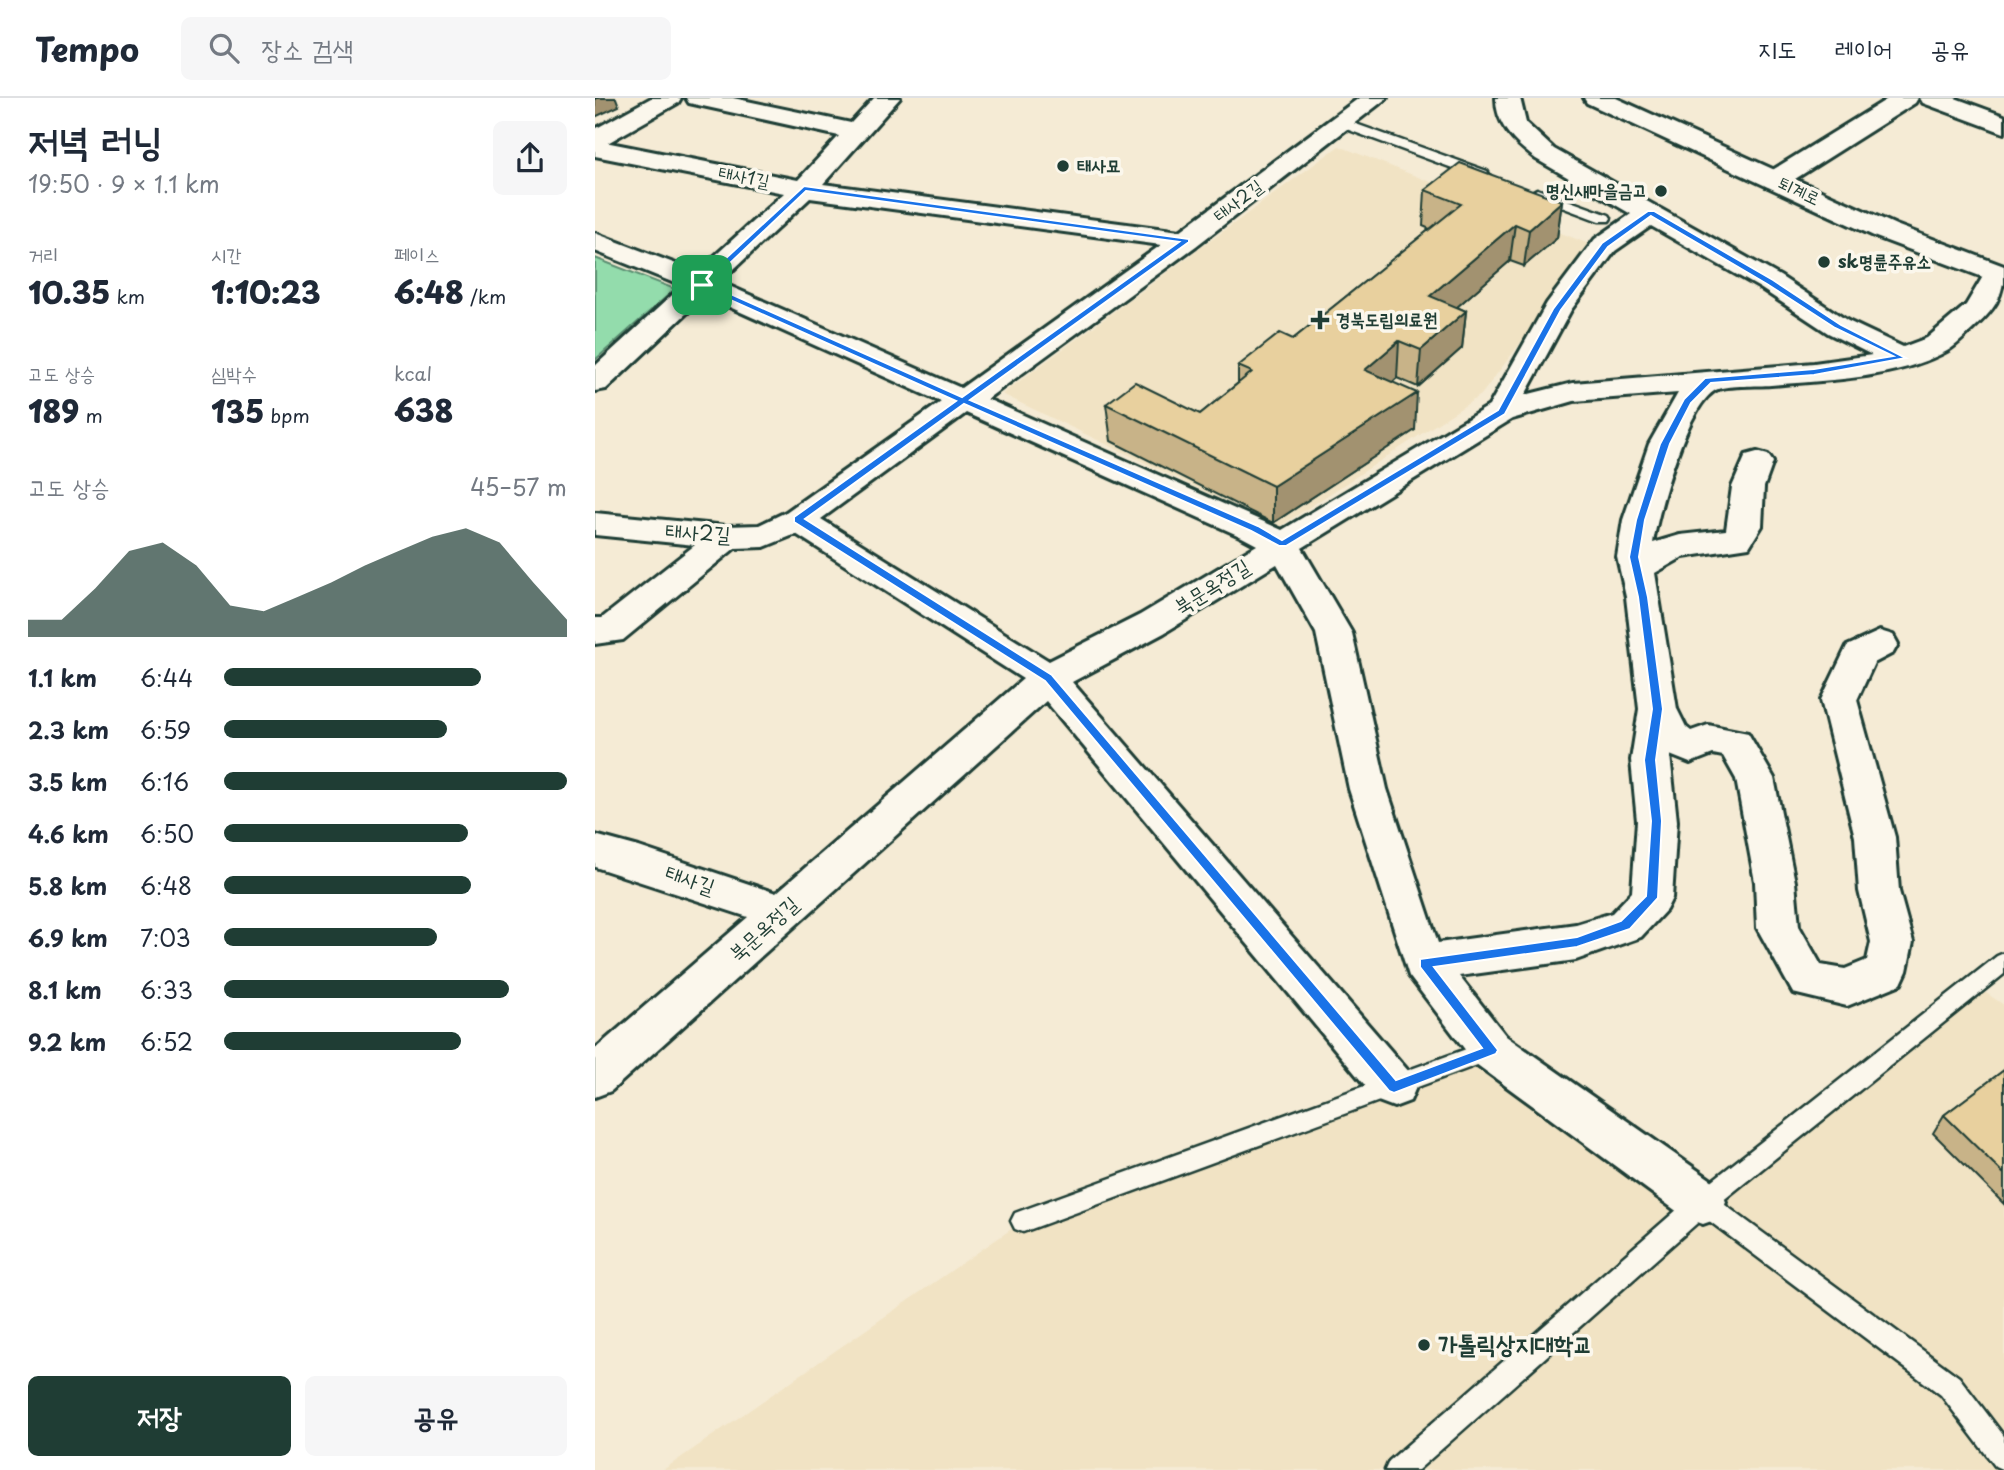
<!DOCTYPE html>
<html lang="ko">
<head>
<meta charset="utf-8">
<style>
  body { margin:0; font-family:"Playpen Sans","Poor Story",sans-serif; background:#f6f6f7; color:#1f2937; height:100vh; display:flex; flex-direction:column; font-size:26px; white-space:nowrap }
  * { box-sizing:border-box; margin:0 }
  p { font-size:23px; color:#747a83 }
  .icon { flex:none; width:38px; height:38px; fill:none; stroke:currentColor; stroke-width:2; stroke-linecap:round; stroke-linejoin:round }
  .map { position:relative; flex:1; overflow:hidden }
  .sheet { display:flex; flex-direction:column; background:#fff; width:595px }
  .sheet>* { flex:none }
  .pin { position:absolute; display:grid; place-items:center; width:60px; height:60px; color:#fff; margin:-30px; border-radius:14px; box-shadow:0 4px 10px #0006 }
  .round { display:grid; place-items:center; flex:none; width:74px; height:74px; border-radius:10px; background:#f6f6f7 }
  .summary { display:flex; align-items:center; justify-content:space-between; height:119px; padding:0 28px }
  h1 { font-size:38px; font-weight:800; line-height:52px }
  .figures { display:grid; grid-template-columns:repeat(3,1fr); gap:10px; height:119px; padding:7px 28px }
  .figures div { display:grid; align-content:center }
  .figures b { font-size:30px; font-weight:800 }
  .figures small { font-size:19px; font-weight:400 }
  .figures p { font-size:19px }
  .chart { height:196px; padding:14px 28px }
  .chart p { display:flex; justify-content:space-between }
  .chart svg { width:100%; height:126px; margin-top:7px; fill:#1f3d34; opacity:.7 }
  .primary-button { display:flex; gap:14px; margin-top:auto; padding:14px 28px }
  .primary-button a { flex:1; height:80px; border-radius:10px; background:#1f3d34; color:#fff; font-size:28px; font-weight:800; line-height:80px; text-align:center }
  .primary-button a+a { background:#f6f6f7; color:#1f2937 }
  ul { padding:0 28px; list-style:none; font-size:23px }
  li { display:grid; grid-template-columns:112px 84px 1fr; align-items:center; height:52px }
  li i { height:18px; border-radius:9px; background:#1f3d34 }
  header { display:flex; align-items:center; gap:42px; box-sizing:border-box; height:98px; padding:0 35px; background:#fff; border-bottom:2px solid #e0e1e3 }
  header strong { font-size:33px }
  nav { display:flex; gap:38px; margin-inline-start:auto; font-size:24px }
  .search { width:490px; height:63px; background:#f6f6f7; display:flex; align-items:center; gap:18px; box-sizing:border-box; padding:0 24px; border-radius:10px; color:#747a83; font-size:26px }
  main { display:flex; flex:1; min-height:0 }
  .map>svg:first-child { display:block }
  .built { fill:#f1e3c4 }
  .green { fill:#93dcac; stroke:#598c70; stroke-width:2 }
  .lines { fill:none; stroke-linecap:round; stroke-linejoin:round }
  .service-casing { stroke:#1f3d34; stroke-width:5 }
  .minor-casing { stroke:#1f3d34; stroke-width:6 }
  .tertiary-casing { stroke:#1f3d34; stroke-width:6 }
  .service { fill:#fbf7ec; fill-rule:evenodd }
  .minor { fill:#fbf7ec; fill-rule:evenodd }
  .tertiary { fill:#fbf7ec; fill-rule:evenodd }
  .wall { fill:#c8b388; stroke:#1f3d34; stroke-width:2 }
  .shaded-wall { fill:#a2926f; stroke:#1f3d34; stroke-width:2 }
  .building { fill:#e8d09e; stroke:#1f3d34; stroke-width:2 }
  .route { fill:#1a73e8; stroke:#fff; stroke-width:2; fill-rule:evenodd }
  .poi-dot { fill:#1f3d34; stroke:#fbf7ec; stroke-width:2.5 }
  .labels { text-anchor:middle; stroke-width:7; stroke-linejoin:round; paint-order:stroke }
  .far-poi-label { font-size:18px; font-weight:bold; fill:#1f3d34; stroke:#fbf7ec; text-anchor:start }
  .far-street-label { font-size:18px; fill:#1f3d34; stroke:#fbf7ec }
  .street-label { font-size:21px; fill:#1f3d34; stroke:#fbf7ec }
  .near-poi-label { font-size:24px; font-weight:bold; fill:#1f3d34; stroke:#fbf7ec; text-anchor:start }
</style>
</head>
<body>
<header>
<strong>Tempo</strong>
<div class="search"><svg class="icon" aria-label="search" viewBox="0 0 24 24"><circle cx="10" cy="10" r="6"/><path d="M15 15l6 6"/></svg>장소 검색</div>
<nav><a>지도</a><a>레이어</a><a>공유</a></nav>
</header>
<main>
<section class="sheet">
<div class="summary"><div><h1>저녁 러닝</h1><p>19:50 · 9 × 1.1 km</p></div><a class="round"><svg class="icon" aria-label="share" viewBox="0 0 24 24"><path d="M12 15V3M7 8l5-5 5 5M5 13v7h14v-7"/></svg></a></div>
<div class="figures">
<div><p>거리</p><b>10.35<small> km</small></b></div>
<div><p>시간</p><b>1:10:23</b></div>
<div><p>페이스</p><b>6:48<small> /km</small></b></div>
</div>
<div class="figures">
<div><p>고도 상승</p><b>189<small> m</small></b></div>
<div><p>심박수</p><b>135<small> bpm</small></b></div>
<div><p>kcal</p><b>638</b></div>
</div>
<div class="chart"><p><span>고도 상승</span>45–57 m</p>
<svg viewBox="0 0 160 44" preserveAspectRatio="none"><path d="M0 44V38L10 38L20 27L30 14L40 11L50 19L60 33L70 35L80 30L90 25L100 19L110 14L120 9L130 6L140 11L150 25L160 38V44z"/></svg>
</div>
<ul>
<li><b>1.1 km</b>6:44<i style="width:75%"></i></li>
<li><b>2.3 km</b>6:59<i style="width:65%"></i></li>
<li><b>3.5 km</b>6:16<i style="width:100%"></i></li>
<li><b>4.6 km</b>6:50<i style="width:71%"></i></li>
<li><b>5.8 km</b>6:48<i style="width:72%"></i></li>
<li><b>6.9 km</b>7:03<i style="width:62%"></i></li>
<li><b>8.1 km</b>6:33<i style="width:83%"></i></li>
<li><b>9.2 km</b>6:52<i style="width:69%"></i></li>
</ul>
<div class="primary-button"><a>저장</a><a>공유</a></div>
</section>
<div class="map">
<svg width="1409" height="1372" viewBox="0 0 1409 1372">
  <rect width="100%" height="100%" fill="#f5ebd5"/>
  <filter id="ink" filterUnits="userSpaceOnUse"><feTurbulence type="fractalNoise" baseFrequency=".0143" numOctaves="2"/><feDisplacementMap in="SourceGraphic" scale="14" xChannelSelector="R" yChannelSelector="G"/><feConvolveMatrix kernelMatrix="1 2 1 2 8 2 1 2 1" color-interpolation-filters="sRGB"/></filter>
  <g filter="url(#ink)">
    <!-- built -->
    <g class="built">
      <path d="M744,48L999,148L886,297L684,429L407,296Z"/>
      <path d="M1379,887L1409,907V1372H68L428,1123L896,952L1108,1104Z"/>
    </g>
    <!-- green -->
    <path class="green" d="M0,160L80,191L0,262Z"/>
    <g class="lines">
      <defs>
        <g id="service">
          <path d="M747,21L892,73L894,76L887,80L882,79L743,28L741,25Z"/>
          <path d="M942,91L1014,117L1016,120L1014,123H1004L937,98L935,95Z"/>
          <path d="M1409,855V876L1126,1104L1364,1279L1409,1338V1372L1400,1368L1346,1297L1109,1119L823,1372H790L794,1363L1100,1096L1402,858Z"/>
          <path d="M896,942L904,945L907,952L904,959L428,1134L420,1131L416,1123L420,1115L428,1112Z"/>
        </g>
        <g id="minor">
          <path d="M91,0H138L256,25L279,0H305L228,86L585,133L764,0H792L601,148L392,301L687,432L894,308L952,205L1000,141L1036,116L941,61C920,45 901,28 901,0H925L931,25L959,51L1185,178L1253,223L1308,249L1332,240L1371,207L1393,170L1409,169C1409,200 1399,212 1377,232C1369,239 1361,248 1352,253C1301,281 1233,282 1176,287C1162,288 1135,287 1123,291C1092,303 1063,414 1058,445L1085,437L1131,432L1137,389L1151,357L1162,354L1173,357L1178,364L1169,389L1167,428L1154,449L1088,459L1060,475L1082,611L1091,629L1096,633L1113,627L1153,635L1179,680L1200,784L1204,828L1226,867L1250,871L1272,862L1276,844L1264,793L1260,739L1226,602L1252,548L1285,533L1298,537L1303,546L1298,555L1279,565L1262,602L1300,739L1304,793L1318,844L1312,873L1306,886L1252,908L1198,895L1162,830L1160,784L1141,681L1128,658L1118,656L1095,665L1075,657L1082,723L1077,800L1071,812L1046,839L981,862L864,878L911,938L1125,1088L1131,1104L1125,1120L1108,1126L1091,1120L881,966L814,878L754,691L721,535L682,466L569,535L477,584L815,975L821,989L815,1003L799,1009L783,1003L451,603L16,993L0,999V951L153,819L0,769V737L44,749L181,795L428,581L201,436L169,449L140,450L28,542L0,546V520H7L100,447L0,437V415L132,428L164,427L191,414L346,304L110,198L11,291L0,293V268L87,188L0,153V135L102,174L189,95L0,58V42L203,82L244,38L103,7L94,5ZM215,100L566,147L366,290L125,184ZM1056,128L1165,190L1233,235L1277,257L1219,265L978,285L930,297L976,212L1020,153ZM1083,295L1054,346L1028,422L1022,459L1031,499L1044,611L1036,662L1042,723L1037,794L1017,815L981,826L843,845L792,691L757,535L707,450L917,321L979,303ZM371,315L647,439L662,447L545,517L454,563L226,421Z"/>
          <path d="M1294,0H1323L1320,5L1189,88L1180,90L1171,88L1167,82L1171,76Z"/>
          <path d="M1325,0H1360L1409,18V35L1328,5Z"/>
        </g>
        <g id="tertiary">
          <path d="M56,0H86L83,5L9,47L0,50V31Z"/>
          <path d="M989,0H1021L1301,127L1409,168V187L1281,139L992,5Z"/>
        </g>
      </defs>
      <!-- service casing -->
      <use href="#service" class="service-casing"/>
      <!-- minor casing -->
      <use href="#minor" class="minor-casing"/>
      <!-- tertiary casing -->
      <use href="#tertiary" class="tertiary-casing"/>
      <!-- service -->
      <use href="#service" class="service"/>
      <!-- minor -->
      <use href="#minor" class="minor"/>
      <!-- tertiary -->
      <use href="#tertiary" class="tertiary"/>
    </g>
    <!-- wall -->
    <g class="wall">
      <path d="M830,92L967,103L962,140L929,168L915,163L862,209L871,213L867,250L823,289L802,280L797,284L820,332L678,425L516,343L511,306L605,316L643,285V268L698,241L835,131L828,128Z"/>
      <path d="M1409,972V1106L1338,1035L1349,1017Z"/>
    </g>
    <!-- shaded-wall -->
    <g class="shaded-wall">
      <path d="M0,0H21L24,8L0,19Z"/>
      <path d="M967,103L962,140L929,168L934,132Z"/>
      <path d="M920,126L915,163L832,235L835,198Z"/>
      <path d="M871,213L867,250L823,289L826,252Z"/>
      <path d="M804,243L802,280L769,309L770,272Z"/>
      <path d="M822,295L820,332L678,425V388Z"/>
    </g>
    <!-- building -->
    <g class="building">
      <path d="M865,65L967,103L934,132L920,126L835,198L871,213L826,252L804,243L770,272L822,295L678,388L511,306L540,284L605,316L657,274L643,268L685,235L698,241L866,106L830,92Z"/>
      <path d="M1409,972V1076L1349,1017Z"/>
    </g>
  </g>
  <!-- route -->
  <path class="route" d="M209,88L594,141V144L375,302L663,428L687,442L903,312L958,211L1007,145L1053,113H1059L1178,182L1246,227L1311,260L1219,277L1116,285L1096,305L1075,346L1050,422L1044,459L1053,499L1068,611L1061,662L1067,723L1063,800L1035,831L982,849L839,869L903,952L901,956L799,995L794,993L450,583L199,424V419L361,303L104,188V185ZM211,93L584,144L367,299L113,186ZM1056,118L1172,186L1240,230L1298,258L1219,271L1110,280L1089,301L1065,346L1041,422L1034,459L1043,499L1057,611L1049,662L1056,723L1051,798L1026,823L982,839L825,861V869L887,950L801,982L457,577L210,421L369,306L656,433L684,448H691L910,316L966,212L1013,149Z"/>
  <!-- markers -->
  <g class="poi-dot">
    <circle cx="468" cy="68" r="7"/>
    <circle cx="1066" cy="93" r="7"/>
    <circle cx="1229" cy="164" r="7"/>
    <path d="M721.5 211.5h7v7h7v7h-7v7h-7v-7h-7v-7h7z"/>
    <circle cx="829" cy="1247" r="7"/>
  </g>
  <g class="labels">
    <!-- far-poi labels -->
    <g class="far-poi-label">
      <text x="482" y="74">태사묘</text>
      <text x="1052" y="99" text-anchor="end">명신새마을금고</text>
      <text x="1243" y="170">sk명륜주유소</text>
      <text x="741" y="228">경북도립의료원</text>
    </g>
    <!-- far-street labels -->
    <g class="far-street-label">
      <text transform="translate(149 79) rotate(11)" y="6">태사1길</text>
      <text transform="translate(1204 93) rotate(25)" y="6">퇴계로</text>
      <text transform="translate(643 103) rotate(-37)" y="6">태사2길</text>
    </g>
    <!-- street labels -->
    <g class="street-label">
      <text transform="translate(103 435) rotate(4)" y="7">태사2길</text>
      <text transform="translate(617 489) rotate(-32)" y="7">북문옥정길</text>
      <text transform="translate(95 782) rotate(19)" y="7">태사길</text>
      <text transform="translate(169 831) rotate(-42)" y="7">북문옥정길</text>
    </g>
    <!-- near-poi labels -->
    <g class="near-poi-label">
      <text x="843" y="1255">가톨릭상지대학교</text>
    </g>
  </g>
</svg>
<div class="pin" style="left:107px;top:187px;background:#1e9e55"><svg class="icon" aria-label="arrive" viewBox="0 0 24 24"><path d="M6 21V4h12l-3 4 3 4H6"/></svg></div>
</div>
</main>
</body>
</html>
